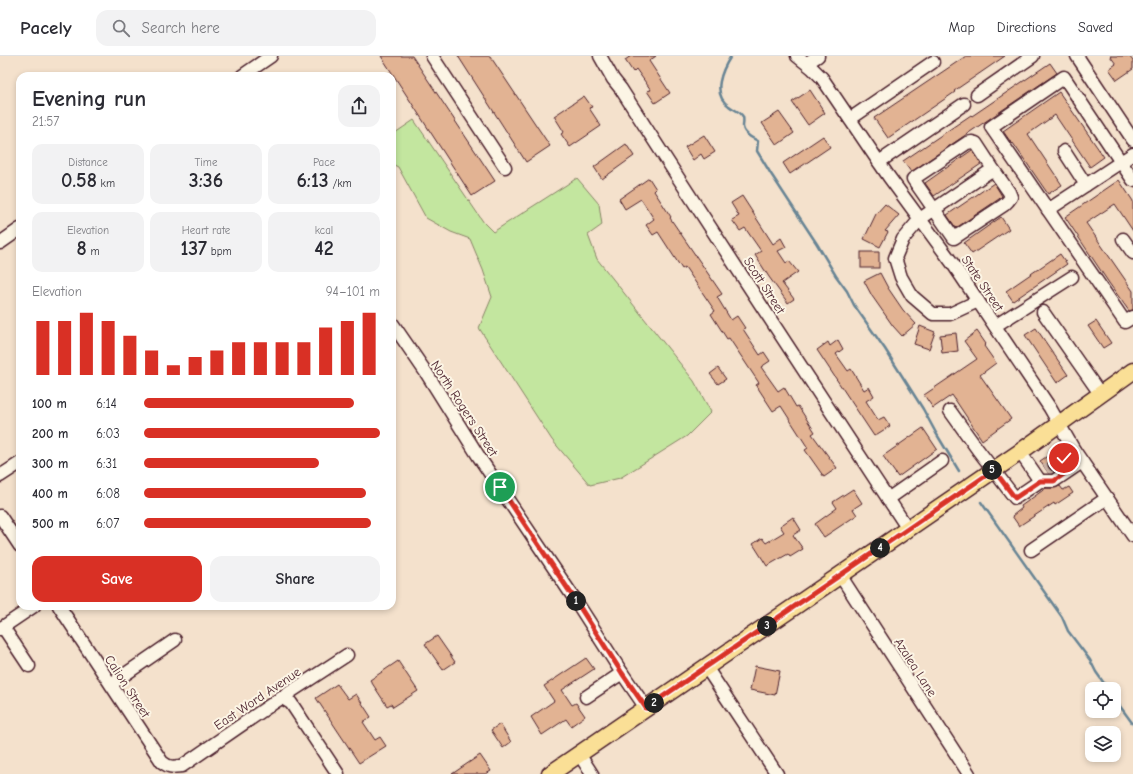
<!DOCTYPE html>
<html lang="en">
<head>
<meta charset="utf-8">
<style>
  body { margin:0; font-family:"Comic Neue",sans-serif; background:#f2f2f3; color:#2b2b33; height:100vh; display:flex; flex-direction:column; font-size:15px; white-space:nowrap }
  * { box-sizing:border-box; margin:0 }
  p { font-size:13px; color:#7c7c81 }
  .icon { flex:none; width:22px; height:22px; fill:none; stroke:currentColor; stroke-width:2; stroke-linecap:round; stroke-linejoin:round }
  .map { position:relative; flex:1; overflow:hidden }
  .sheet { position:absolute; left:16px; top:16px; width:380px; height:538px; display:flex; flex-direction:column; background:#fff; border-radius:12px; box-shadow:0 2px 6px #0003 }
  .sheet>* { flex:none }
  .controls { position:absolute; left:1085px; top:626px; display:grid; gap:8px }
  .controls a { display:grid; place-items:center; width:36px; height:36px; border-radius:8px; background:#fff; box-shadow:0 2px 6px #0003; font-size:20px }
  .pin { position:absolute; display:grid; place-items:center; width:34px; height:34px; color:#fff; margin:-17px; border:2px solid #fff; border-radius:50%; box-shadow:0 1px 4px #0007 }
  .km { position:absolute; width:20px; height:20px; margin:-10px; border-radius:50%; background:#222; color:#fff; font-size:11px; line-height:20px; text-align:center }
  .round { display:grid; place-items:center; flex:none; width:42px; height:42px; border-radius:12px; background:#f2f2f3 }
  .summary { display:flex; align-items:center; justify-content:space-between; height:68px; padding:0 16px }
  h1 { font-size:22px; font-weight:700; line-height:30px }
  .figures { display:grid; grid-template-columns:repeat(3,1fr); gap:6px; height:68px; padding:4px 16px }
  .figures div { display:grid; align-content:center; border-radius:10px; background:#f2f2f3; text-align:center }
  .figures b { font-size:20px; font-weight:700 }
  .figures small { font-size:11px; font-weight:400 }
  .figures p { font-size:11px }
  .chart { height:112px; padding:8px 16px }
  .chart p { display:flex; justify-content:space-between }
  .chart svg { width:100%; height:72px; margin-top:4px; stroke:#d93025; stroke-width:6 }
  .button { display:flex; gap:8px; margin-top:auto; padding:8px 16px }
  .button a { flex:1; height:46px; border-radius:12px; background:#d93025; color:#fff; font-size:16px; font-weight:700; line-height:46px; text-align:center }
  .button a+a { background:#f2f2f3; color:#2b2b33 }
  ul { padding:0 16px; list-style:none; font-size:13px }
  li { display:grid; grid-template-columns:64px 48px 1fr; align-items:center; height:30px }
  li i { height:10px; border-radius:5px; background:#d93025 }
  header { display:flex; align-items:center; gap:24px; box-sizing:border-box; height:56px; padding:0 20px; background:#fff; border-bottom:1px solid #e1e1e2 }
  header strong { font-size:19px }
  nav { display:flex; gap:22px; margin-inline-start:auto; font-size:14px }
  .search { width:280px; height:36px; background:#f2f2f3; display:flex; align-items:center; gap:10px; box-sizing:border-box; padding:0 14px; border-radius:12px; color:#7c7c81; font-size:15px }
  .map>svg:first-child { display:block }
  .green { fill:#c3e69f; stroke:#868265 }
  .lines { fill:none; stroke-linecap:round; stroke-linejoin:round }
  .stream { stroke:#678494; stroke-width:2.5 }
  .building { fill:#e2b393; stroke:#4a1f2b }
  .minor-tunnel { stroke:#d2baac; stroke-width:12; stroke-dasharray:12 6; stroke-linecap:butt }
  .minor-casing { stroke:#4a1f2b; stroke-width:15 }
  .major-casing { stroke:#4a1f2b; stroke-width:19 }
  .minor { stroke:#fcf5e5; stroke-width:12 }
  .major { stroke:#fadf96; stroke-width:16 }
  .route-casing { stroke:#fff; stroke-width:8 }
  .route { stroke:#d93025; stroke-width:5 }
  .labels { text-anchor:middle; stroke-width:4; stroke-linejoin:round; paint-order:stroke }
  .street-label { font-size:13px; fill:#4a1f2b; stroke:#fcf5e5 }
</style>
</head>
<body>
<header>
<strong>Pacely</strong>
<div class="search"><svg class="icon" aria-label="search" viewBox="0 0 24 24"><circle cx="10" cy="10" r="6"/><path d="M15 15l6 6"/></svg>Search here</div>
<nav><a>Map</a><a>Directions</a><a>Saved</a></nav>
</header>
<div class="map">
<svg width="1133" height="718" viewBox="0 0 1133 718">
  <rect width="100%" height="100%" fill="#f4e1cc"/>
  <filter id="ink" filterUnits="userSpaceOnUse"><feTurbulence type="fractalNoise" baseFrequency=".025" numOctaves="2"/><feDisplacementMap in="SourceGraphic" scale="8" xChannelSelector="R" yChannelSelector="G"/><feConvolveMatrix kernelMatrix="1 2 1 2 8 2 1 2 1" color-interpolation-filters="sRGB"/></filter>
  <g filter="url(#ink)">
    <!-- green -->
    <path class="green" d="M414,64L484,167L493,176L577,122L599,148L602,169L588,179L597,203L694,325L711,356L687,380L620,422L590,429L552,384L479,272L492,241L483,214L470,183L451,176L426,162L398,111L392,108V79Z"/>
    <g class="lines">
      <!-- stream -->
      <g class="stream">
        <path d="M731,0C722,14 711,38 729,50C733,54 741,55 743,61C744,64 743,68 743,71C744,78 752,82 758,85L757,95L771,118L817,188L836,220L847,235L854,249L885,293L923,353L936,377L959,415"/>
        <path d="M981,446L1062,561L1068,575L1090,604L1096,616L1108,633"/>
        <path d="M1114,642L1133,668"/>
      </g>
    </g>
    <!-- building -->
    <g class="building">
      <path d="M381,0H412L495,125L472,140Z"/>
      <path d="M458,0H490L550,90L526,106Z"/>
      <path d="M631,0H656L649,5L670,37L655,47L647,35L651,34L636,13L633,16L625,4Z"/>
      <path d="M966,0H1005L954,35L955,36L888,82L874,62Z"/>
      <path d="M1110,0H1129L1133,5V13L1117,24L1109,13L1116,8Z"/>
      <path d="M1050,7L1057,17L911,116L903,105L971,59L972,60Z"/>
      <path d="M810,34L825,57L808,69L792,46Z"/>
      <path d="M1059,36L1104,101L1090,111L1055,59L1028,78L1062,129L1048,138L1013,87L1012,88L1003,75Z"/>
      <path d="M584,40L592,51L589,52L601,70L570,91L561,78L564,76L554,60Z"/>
      <path d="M779,56L794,77L777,89L762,67Z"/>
      <path d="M704,79L715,96L704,103L701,98L693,104L685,91Z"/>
      <path d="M823,80L830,91L790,118L783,107Z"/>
      <path d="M626,88L634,100L602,123L594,111Z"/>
      <path d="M972,94L981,108L934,140L925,127Z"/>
      <path d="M649,122L656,133L654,135L671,161L670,162L722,238L717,241L731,264L737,260L745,272L743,273L760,299L764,296L770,305L761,311L778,335L784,331L796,351L798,350L815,376L812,378L837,412L824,421L805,394L808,392L781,350L773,355L756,329L759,327L729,282L727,283L711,258L715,255L685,211L682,213L658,176L653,179L646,169L654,163L641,143L625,153L619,143Z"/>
      <path d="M1119,124L1133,145V175L1115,148L1086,167L1133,235V254L1129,255L1109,227L1065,161Z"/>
      <path d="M994,127L1002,140L999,143L956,172L947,159Z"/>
      <path d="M742,140L773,188L781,182L786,191L778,195L786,207L789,205L798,216L782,227L794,243L788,247L769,221L755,199L761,195L745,172L740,175L732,164L739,160L731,147Z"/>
      <path d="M885,148L899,159L885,175L888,176L880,191L864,183L876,158Z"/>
      <path d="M1001,161L1009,173L972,198L964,187Z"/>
      <rect x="861" y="196" width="18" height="16"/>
      <path d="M1060,198L1067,208L1013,245L1006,235Z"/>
      <path d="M880,217L888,232L903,254L916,268L902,280L893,270L872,240L864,225Z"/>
      <path d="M1096,265L1111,287L1103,292L1088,270Z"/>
      <path d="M920,270L935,276L929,293L914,288Z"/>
      <path d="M1036,272L1068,319L1057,327L1025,279Z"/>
      <path d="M977,275L986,288L984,290L996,307L980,319L1011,363L982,384L952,339L933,352L924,339L977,303L964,285Z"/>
      <path d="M956,277L958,295L942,297L940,279Z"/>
      <path d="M838,284L843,293L836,298L848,315L851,313L864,334L869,331L874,340L866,345L878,364L884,361L890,370L874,380L817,294L828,286L830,290Z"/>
      <path d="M718,312L726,323L718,328L710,318Z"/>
      <path d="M923,372L937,393L898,421L883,400Z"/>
      <path d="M1049,399L1051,402L1048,405V409L1049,413L1055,415L1052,418H1049L1040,405Z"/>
      <path d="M1060,430L1063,434L1069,431L1073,437L1055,449L1054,447L1019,470L1012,460L1022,452L1021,450L1046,432H1054Z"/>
      <path d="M853,433L862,447L853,453L857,459L824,481L815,468L837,452L833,446Z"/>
      <path d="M793,461L801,474L793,479L803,493L790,501L788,498L767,510L753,488L762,482L766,487L784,476L780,470Z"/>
      <path d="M437,580L455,606L443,614L425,588Z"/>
      <path d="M586,602L594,613L562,634L572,649L576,647L585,660L571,670L566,663L542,679L531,661L554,645L544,630Z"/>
      <path d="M398,605L418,635L393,651L391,648L387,650L370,624Z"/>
      <path d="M755,610L780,615L775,639L750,634Z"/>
      <path d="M337,628L348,643L356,638L371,661L363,666L375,684L380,681L386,690L359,707L316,642Z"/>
      <path d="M500,668L511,686L503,692L491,674Z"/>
      <path d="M480,699L491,715L486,718H452Z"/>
    </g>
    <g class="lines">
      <!-- minor-tunnel -->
      <path class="minor-tunnel" d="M1046,414L1055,408"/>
      <defs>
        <g id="minor">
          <path d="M432,0L505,111"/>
          <path d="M600,0L613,23L621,33C715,180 812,327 908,473"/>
          <path d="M797,0L812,12L822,22L889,121L953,208L1050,352L1074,394L1133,480"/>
          <path d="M1077,0L1133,84"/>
          <path d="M807,7L818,0"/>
          <path d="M242,20L271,0"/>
          <path d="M977,39L1033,0"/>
          <path d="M850,63L933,6"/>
          <path d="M1064,95L1086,129"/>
          <path d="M879,106L964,48"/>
          <path d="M1133,124L1064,21L991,71L1125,266L1133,261"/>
          <path d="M1048,154L1133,98"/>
          <path d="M1123,183L1133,197"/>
          <path d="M0,187L20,173"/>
          <path d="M978,245L950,258H933L912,240L901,221L895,202L903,183L920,163L993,113L1009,136L1011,141L1008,145L1004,149L954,182L913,123L967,87L972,86L976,87L993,113"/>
          <path d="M1043,256L1101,339"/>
          <path d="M392,267L427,318L479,401L574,542L622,617L646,652"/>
          <path d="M995,270L1072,221"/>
          <path d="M950,355L978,394L1015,442L1040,425L1020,396"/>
          <path d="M1055,408L1074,394"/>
          <path d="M0,420L20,407"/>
          <path d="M1040,425H1054L1082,406"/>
          <path d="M888,443L942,405"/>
          <path d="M0,460L20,490"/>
          <path d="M1031,494L1107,442"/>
          <path d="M840,519L969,718"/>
          <path d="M59,550L162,706C170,712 172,711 182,710L272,648L347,599"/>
          <path d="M3,571L29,610"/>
          <path d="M0,573L34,550"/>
          <path d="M706,611L777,718"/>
          <path d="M111,628L175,584"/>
          <path d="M281,641L291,647L338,718"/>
          <path d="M586,641L622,617"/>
          <path d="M579,698L592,718"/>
        </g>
        <path id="major" d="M550,718L1020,396L1133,315"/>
      </defs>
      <!-- minor casing -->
      <use href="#minor" class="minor-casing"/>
      <!-- major casing -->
      <use href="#major" class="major-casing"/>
      <!-- minor -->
      <use href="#minor" class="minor"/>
      <!-- major -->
      <use href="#major" class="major"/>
    </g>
  </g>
  <g class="lines" filter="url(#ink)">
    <defs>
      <path id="route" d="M500,431L574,542L622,617L646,652L994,414L1015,442L1040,425H1054L1071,413L1064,402"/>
    </defs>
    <!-- route casing -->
    <use href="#route" class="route-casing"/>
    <!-- route -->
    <use href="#route" class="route"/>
  </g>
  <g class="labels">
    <!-- street labels -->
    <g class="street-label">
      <text transform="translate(983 227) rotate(56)" y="5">State Street</text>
      <text transform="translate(765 229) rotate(57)" y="5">Scott Street</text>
      <text transform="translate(465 352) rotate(57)" y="5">North Rogers Street</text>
      <text transform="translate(916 611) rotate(57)" y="5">Azalea Lane</text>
      <text transform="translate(128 630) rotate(57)" y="5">Calion Street</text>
      <text transform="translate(257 642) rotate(-34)" y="5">East Word Avenue</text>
    </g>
  </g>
</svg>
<div class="controls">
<a><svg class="icon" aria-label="locate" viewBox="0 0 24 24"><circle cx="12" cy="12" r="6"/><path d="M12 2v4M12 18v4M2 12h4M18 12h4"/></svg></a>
<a><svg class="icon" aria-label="layers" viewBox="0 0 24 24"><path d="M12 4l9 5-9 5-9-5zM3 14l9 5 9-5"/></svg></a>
</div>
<div class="pin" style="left:500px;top:431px;background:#1e9e55"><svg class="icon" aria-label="arrive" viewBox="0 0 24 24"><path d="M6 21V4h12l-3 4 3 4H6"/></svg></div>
<div class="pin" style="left:1064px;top:402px;background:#d93025"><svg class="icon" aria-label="check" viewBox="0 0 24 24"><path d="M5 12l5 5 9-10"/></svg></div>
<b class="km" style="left:576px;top:545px">1</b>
<b class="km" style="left:654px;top:647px">2</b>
<b class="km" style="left:767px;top:570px">3</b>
<b class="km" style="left:880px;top:492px">4</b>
<b class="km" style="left:992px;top:414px">5</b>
<section class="sheet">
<div class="summary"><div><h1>Evening run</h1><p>21:57</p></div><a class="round"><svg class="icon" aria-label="share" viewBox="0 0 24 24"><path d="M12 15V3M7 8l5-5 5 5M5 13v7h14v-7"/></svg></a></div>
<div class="figures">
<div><p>Distance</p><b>0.58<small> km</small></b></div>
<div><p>Time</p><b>3:36</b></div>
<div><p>Pace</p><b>6:13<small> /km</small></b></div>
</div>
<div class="figures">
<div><p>Elevation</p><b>8<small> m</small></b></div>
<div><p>Heart rate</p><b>137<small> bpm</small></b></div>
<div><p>kcal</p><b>42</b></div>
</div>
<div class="chart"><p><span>Elevation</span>94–101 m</p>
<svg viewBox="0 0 160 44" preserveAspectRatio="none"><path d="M5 44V11M15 44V11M25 44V6M35 44V11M45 44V20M55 44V29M65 44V38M75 44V33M85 44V29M95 44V24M105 44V24M115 44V24M125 44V24M135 44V15M145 44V11M155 44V6"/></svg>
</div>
<ul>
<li><b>100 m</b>6:14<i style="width:89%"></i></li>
<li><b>200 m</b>6:03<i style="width:100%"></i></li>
<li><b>300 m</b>6:31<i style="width:74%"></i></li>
<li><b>400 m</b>6:08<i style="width:94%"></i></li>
<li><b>500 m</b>6:07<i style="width:96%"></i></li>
</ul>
<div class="button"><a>Save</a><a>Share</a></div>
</section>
</div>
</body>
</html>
